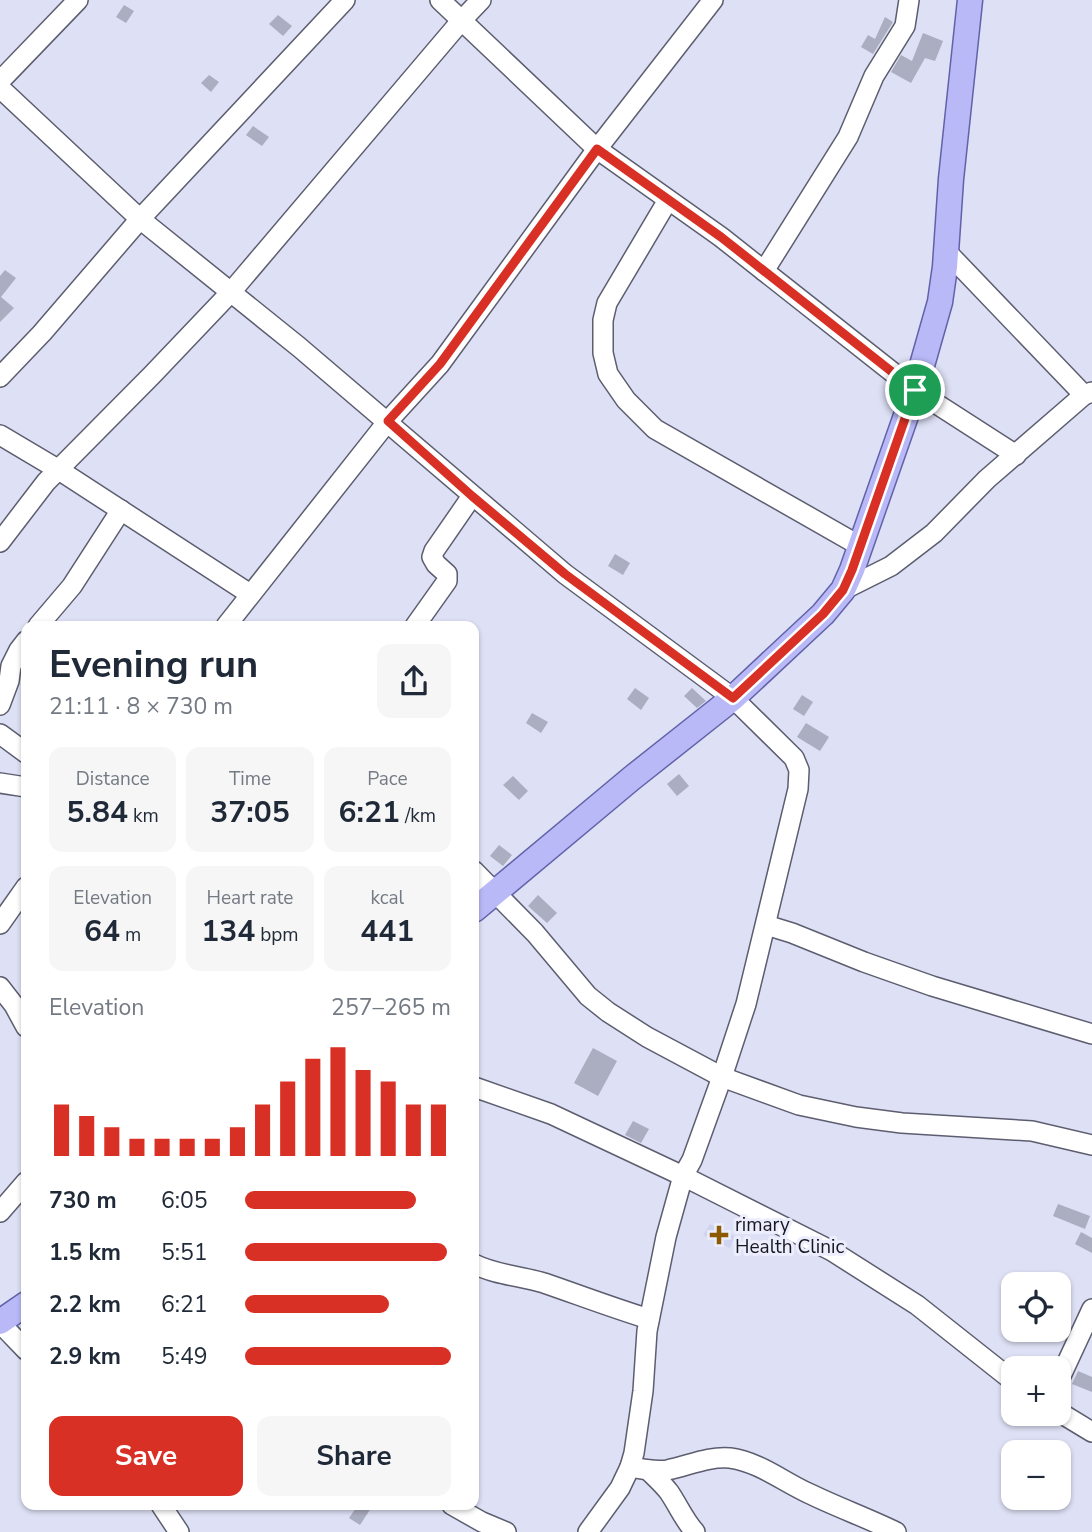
<!DOCTYPE html>
<html lang="en">
<head>
<meta charset="utf-8">
<style>
  body { margin:0; font-family:"Nunito Sans",sans-serif; background:#f6f6f7; color:#1f2937; height:100vh; display:flex; flex-direction:column; font-size:26px; white-space:nowrap }
  * { box-sizing:border-box; margin:0 }
  p { font-size:23px; color:#747a83 }
  .icon { flex:none; width:38px; height:38px; fill:none; stroke:currentColor; stroke-width:2; stroke-linecap:round; stroke-linejoin:round }
  .map { position:relative; flex:1; overflow:hidden }
  .panel { position:absolute; left:21px; top:621px; width:458px; height:889px; display:flex; flex-direction:column; background:#fff; border-radius:14px; box-shadow:0 2px 5px #0004 }
  .panel>* { flex:none }
  .controls { position:absolute; left:1001px; top:1272px; display:grid; gap:14px }
  .controls a { display:grid; place-items:center; width:70px; height:70px; border-radius:14px; background:#fff; box-shadow:0 2px 5px #0004; font-size:35px }
  .pin { position:absolute; display:grid; place-items:center; width:60px; height:60px; color:#fff; margin:-30px; border:4px solid #fff; border-radius:50%; box-shadow:0 2px 7px #0007 }
  .round { display:grid; place-items:center; flex:none; width:74px; height:74px; border-radius:14px; background:#f6f6f7 }
  .summary { display:flex; align-items:center; justify-content:space-between; height:119px; padding:0 28px }
  h1 { font-size:38px; font-weight:700; line-height:52px }
  .figures { display:grid; grid-template-columns:repeat(3,1fr); gap:10px; height:119px; padding:7px 28px }
  .figures div { display:grid; align-content:center; border-radius:14px; background:#f6f6f7; text-align:center }
  .figures b { font-size:30px; font-weight:700 }
  .figures small { font-size:19px; font-weight:400 }
  .figures p { font-size:19px }
  .chart { height:196px; padding:14px 28px }
  .chart p { display:flex; justify-content:space-between }
  .chart svg { width:100%; height:126px; margin-top:7px; stroke:#d93025; stroke-width:6 }
  .button { display:flex; gap:14px; margin-top:auto; padding:14px 28px }
  .button a { flex:1; height:80px; border-radius:14px; background:#d93025; color:#fff; font-size:28px; font-weight:700; line-height:80px; text-align:center }
  .button a+a { background:#f6f6f7; color:#1f2937 }
  ul { padding:0 28px; list-style:none; font-size:23px }
  li { display:grid; grid-template-columns:112px 84px 1fr; align-items:center; height:52px }
  li i { height:18px; border-radius:9px; background:#d93025 }
  .map>svg:first-child { display:block }
  .built { fill:#d1d4ef }
  .building { fill:#abadc0 }
  .lines { fill:none; stroke-linecap:round; stroke-linejoin:round }
  .minor-casing { stroke:#5c5d6f; stroke-width:22 }
  .major-casing { stroke:#6262a9; stroke-width:27 }
  .minor { stroke:#fff; stroke-width:19 }
  .major { stroke:#b9b9f8; stroke-width:24 }
  .route-casing { stroke:#fff; stroke-width:14 }
  .route { stroke:#d93025; stroke-width:9 }
  .poi-dot { fill:#8b5a02; stroke:#eceefe; stroke-width:2.5 }
  .labels { text-anchor:middle; stroke-width:6; stroke-linejoin:round; paint-order:stroke }
  .poi-label { font-size:19px; fill:#17181f; stroke:#eceefe; text-anchor:start }
</style>
</head>
<body>
<div class="map">
<svg width="1092" height="1532" viewBox="0 0 1092 1532">
  <rect width="100%" height="100%" fill="#dee0f5"/>
  <!-- built -->
  <path class="built" d="M710,1224L735,1236L730,1248L703,1235Z"/>
  <!-- building -->
  <g class="building">
    <path d="M124,5L134,11L126,23L116,17Z"/>
    <path d="M278,15L292,26L283,36L269,24Z"/>
    <path d="M885,17L893,22L873,54L861,47L868,35L875,39Z"/>
    <path d="M923,33L943,41L935,61L925,58L911,83L891,72L901,55L912,61Z"/>
    <path d="M209,75L219,82L211,92L201,83Z"/>
    <path d="M253,126L269,137L262,146L246,135Z"/>
    <path d="M5,270L16,278L1,297L14,308L0,322V276Z"/>
    <path d="M615,554L630,563L623,575L608,566Z"/>
    <path d="M635,688L649,698L641,710L627,699Z"/>
    <path d="M692,688L706,701L697,708L684,696Z"/>
    <path d="M802,695L813,702L804,716L793,709Z"/>
    <path d="M532,713L548,722L541,733L526,723Z"/>
    <path d="M806,723L829,737L820,751L797,737Z"/>
    <path d="M679,774L689,786L677,796L667,784Z"/>
    <path d="M513,776L528,791L519,800L503,785Z"/>
    <path d="M499,845L512,855L503,866L490,856Z"/>
    <path d="M538,895L557,913L547,923L528,906Z"/>
    <path d="M593,1048L617,1061L598,1096L574,1083Z"/>
    <path d="M633,1121L649,1129L641,1143L625,1135Z"/>
    <path d="M1058,1204L1090,1216L1085,1229L1053,1216Z"/>
    <path d="M1081,1232L1092,1238V1253L1075,1244Z"/>
    <path d="M1078,1371L1092,1377V1392L1072,1384Z"/>
    <path d="M358,1505H373L360,1525L349,1518Z"/>
  </g>
  <g class="lines">
    <defs>
      <g id="minor">
        <path d="M440,0L597,149L721,237L915,390L1016,455"/>
        <path d="M0,81L78,0"/>
        <path d="M0,88L140,219L299,347L565,574L733,698L794,758L799,770L798,789L746,1004L722,1077L692,1160L683,1176L666,1237L647,1331L643,1391L634,1453L630,1467L620,1488L588,1532"/>
        <path d="M668,200L607,303L603,320V353L608,374L626,400L655,429L860,546"/>
        <path d="M945,250L1084,395"/>
        <path d="M764,271L848,137L874,76L905,26L909,0"/>
        <path d="M0,377L42,333L140,219L345,0"/>
        <path d="M0,435L59,470L250,594"/>
        <path d="M0,542L46,482L152,375L231,292L461,21L481,0"/>
        <path d="M843,590L891,566L934,533L987,479L1084,395L1092,392"/>
        <path d="M38,626L72,586L121,510"/>
        <path d="M226,626L388,421L440,364L597,149L713,0"/>
        <path d="M415,626L447,581V574L436,564L432,557L434,551L472,496"/>
        <path d="M0,705L9,681L11,666L19,650L26,641"/>
        <path d="M0,734L26,753"/>
        <path d="M0,783L26,787"/>
        <path d="M474,871L535,933L588,996L608,1012L647,1037L722,1077L799,1105L856,1117L902,1123L1032,1131L1092,1145"/>
        <path d="M0,924L26,887"/>
        <path d="M766,925L792,933L864,962L932,986L1092,1034"/>
        <path d="M0,987L14,1005L26,1027"/>
        <path d="M474,1087L551,1114L683,1176L832,1251L917,1305L1013,1381"/>
        <path d="M0,1212L26,1182"/>
        <path d="M474,1264C496,1275 521,1276 544,1283C579,1295 613,1308 649,1319"/>
        <path d="M0,1323L26,1350"/>
        <path d="M1059,1380L1092,1309"/>
        <path d="M1059,1412L1092,1432"/>
        <path d="M630,1467C642,1469 655,1472 667,1470C688,1466 708,1456 730,1458C759,1462 782,1481 808,1493C837,1507 867,1518 896,1532"/>
        <path d="M648,1470C655,1477 663,1484 669,1492C678,1505 684,1520 695,1532"/>
        <path d="M161,1505L179,1532"/>
        <path d="M452,1505L482,1522L506,1532"/>
      </g>
      <g id="major">
        <path d="M474,910L632,778L733,698L823,614L843,590L852,570L915,390L940,302L945,267L951,179L970,0"/>
        <path d="M0,1322L26,1304"/>
      </g>
    </defs>
    <!-- minor casing -->
    <use href="#minor" class="minor-casing"/>
    <!-- major casing -->
    <use href="#major" class="major-casing"/>
    <!-- minor -->
    <use href="#minor" class="minor"/>
    <!-- major -->
    <use href="#major" class="major"/>
  </g>
  <g class="lines">
    <defs>
      <path id="route" d="M597,149L721,237L915,390L852,570L843,590L823,614L733,698L565,574L472,496L388,421L440,364Z"/>
    </defs>
    <!-- route casing -->
    <use href="#route" class="route-casing"/>
    <!-- route -->
    <use href="#route" class="route"/>
  </g>
  <!-- markers -->
  <path class="poi-dot" d="M715.5 1224.5h7v7h7v7h-7v7h-7v-7h-7v-7h7z"/>
  <g class="labels">
    <!-- poi labels -->
    <g class="poi-label">
      <text x="735" y="1231">rimary<tspan x="735" dy="22">Health Clinic</tspan></text>
    </g>
  </g>
</svg>
<div class="controls">
<a><svg class="icon" aria-label="locate" viewBox="0 0 24 24"><circle cx="12" cy="12" r="6"/><path d="M12 2v4M12 18v4M2 12h4M18 12h4"/></svg></a>
<a>+</a>
<a>−</a>
</div>
<div class="pin" style="left:915px;top:390px;background:#1e9e55"><svg class="icon" aria-label="arrive" viewBox="0 0 24 24"><path d="M6 21V4h12l-3 4 3 4H6"/></svg></div>
<section class="panel">
<div class="summary"><div><h1>Evening run</h1><p>21:11 · 8 × 730 m</p></div><a class="round"><svg class="icon" aria-label="share" viewBox="0 0 24 24"><path d="M12 15V3M7 8l5-5 5 5M5 13v7h14v-7"/></svg></a></div>
<div class="figures">
<div><p>Distance</p><b>5.84<small> km</small></b></div>
<div><p>Time</p><b>37:05</b></div>
<div><p>Pace</p><b>6:21<small> /km</small></b></div>
</div>
<div class="figures">
<div><p>Elevation</p><b>64<small> m</small></b></div>
<div><p>Heart rate</p><b>134<small> bpm</small></b></div>
<div><p>kcal</p><b>441</b></div>
</div>
<div class="chart"><p><span>Elevation</span>257–265 m</p>
<svg viewBox="0 0 160 44" preserveAspectRatio="none"><path d="M5 44V26M15 44V30M25 44V34M35 44V38M45 44V38M55 44V38M65 44V38M75 44V34M85 44V26M95 44V18M105 44V10M115 44V6M125 44V14M135 44V18M145 44V26M155 44V26"/></svg>
</div>
<ul>
<li><b>730 m</b>6:05<i style="width:83%"></i></li>
<li><b>1.5 km</b>5:51<i style="width:98%"></i></li>
<li><b>2.2 km</b>6:21<i style="width:70%"></i></li>
<li><b>2.9 km</b>5:49<i style="width:100%"></i></li>
</ul>
<div class="button"><a>Save</a><a>Share</a></div>
</section>
</div>
</body>
</html>
